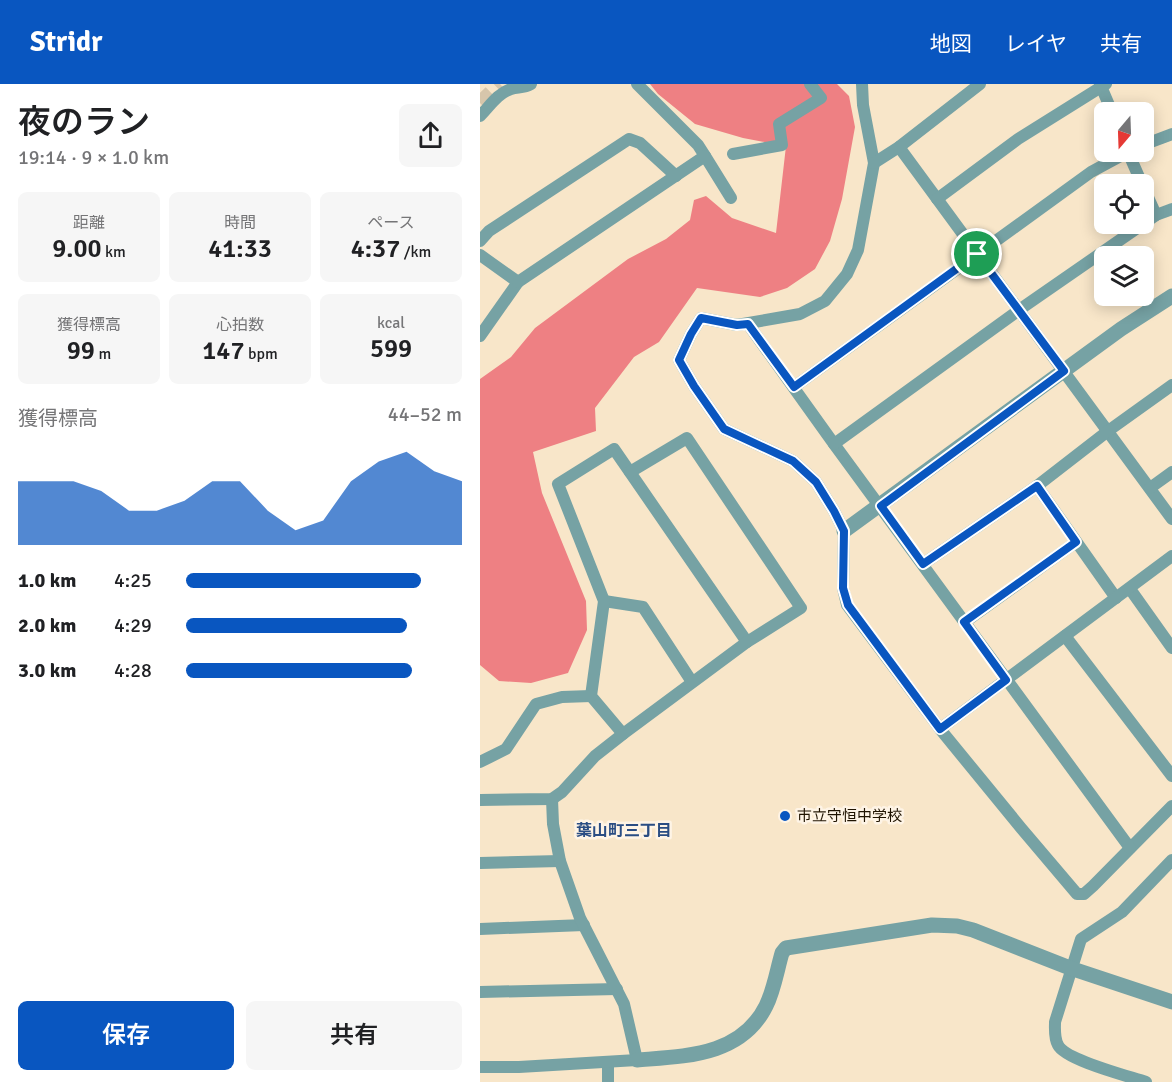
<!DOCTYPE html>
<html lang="ja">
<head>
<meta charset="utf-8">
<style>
  body { margin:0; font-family:Signika,"Noto Sans JP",sans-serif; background:#f6f6f6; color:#202124; height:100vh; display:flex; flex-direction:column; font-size:22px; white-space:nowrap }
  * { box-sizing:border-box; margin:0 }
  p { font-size:20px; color:#757577 }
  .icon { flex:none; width:33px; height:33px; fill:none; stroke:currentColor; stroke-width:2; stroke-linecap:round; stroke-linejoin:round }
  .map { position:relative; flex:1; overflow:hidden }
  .sheet { display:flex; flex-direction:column; background:#fff; width:480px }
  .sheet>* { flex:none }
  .needle { width:39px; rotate:199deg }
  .fabs { position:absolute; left:614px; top:18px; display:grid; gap:12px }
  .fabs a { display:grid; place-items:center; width:60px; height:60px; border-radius:9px; background:#fff; box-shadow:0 3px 15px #0003; font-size:30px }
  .pin { position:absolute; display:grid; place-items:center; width:51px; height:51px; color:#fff; margin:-26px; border:3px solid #fff; border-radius:50%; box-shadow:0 2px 6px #0007 }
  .round { display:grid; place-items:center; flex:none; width:63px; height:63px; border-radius:9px; background:#f6f6f6 }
  .headline { display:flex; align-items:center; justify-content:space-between; height:102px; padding:0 18px }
  h1 { font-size:33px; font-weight:600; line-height:45px }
  .stats { display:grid; grid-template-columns:repeat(3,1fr); gap:9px; height:102px; padding:6px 18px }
  .stats div { display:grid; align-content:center; border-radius:9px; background:#f6f6f6; text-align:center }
  .stats b { font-size:26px; font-weight:600 }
  .stats small { font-size:16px; font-weight:400 }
  .stats p { font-size:16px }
  .chart { height:168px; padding:12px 18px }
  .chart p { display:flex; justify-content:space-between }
  .chart svg { width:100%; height:108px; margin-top:6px; fill:#0956c0; opacity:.7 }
  .primary-button { display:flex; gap:12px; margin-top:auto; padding:12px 18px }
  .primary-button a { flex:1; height:69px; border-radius:9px; background:#0956c0; color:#fff; font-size:24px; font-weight:600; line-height:69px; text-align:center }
  .primary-button a+a { background:#f6f6f6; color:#202124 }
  ul { padding:0 18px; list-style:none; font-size:20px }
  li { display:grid; grid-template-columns:96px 72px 1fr; align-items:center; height:45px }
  li i { height:15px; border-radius:8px; background:#0956c0 }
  header { display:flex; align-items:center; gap:36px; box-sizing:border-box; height:84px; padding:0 30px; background:#0956c0; color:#fff }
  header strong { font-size:28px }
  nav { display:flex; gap:33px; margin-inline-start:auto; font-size:21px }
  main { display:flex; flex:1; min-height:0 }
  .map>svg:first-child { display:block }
  .forest { fill:#ee8083 }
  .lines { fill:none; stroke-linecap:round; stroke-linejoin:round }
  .tertiary-tunnel { stroke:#d7c6ab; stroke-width:15; stroke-dasharray:15 8; stroke-linecap:butt }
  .minor { stroke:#76a2a4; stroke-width:12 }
  .tertiary { stroke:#76a2a4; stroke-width:15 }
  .route-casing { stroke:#fff; stroke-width:12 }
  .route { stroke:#0956c0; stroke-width:8 }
  .poi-dot { fill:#0956c0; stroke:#fef4e6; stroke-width:2 }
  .labels { text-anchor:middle; stroke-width:5; stroke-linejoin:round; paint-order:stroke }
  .poi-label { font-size:15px; fill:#1f1300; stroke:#fef4e6; text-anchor:start }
  .neighbourhood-label { font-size:16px; font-weight:bold; fill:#2a4d83; stroke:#fef4e6 }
</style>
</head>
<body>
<header>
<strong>Stridr</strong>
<nav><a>地図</a><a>レイヤ</a><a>共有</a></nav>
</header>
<main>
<section class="sheet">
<div class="headline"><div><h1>夜のラン</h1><p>19:14 · 9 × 1.0 km</p></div><a class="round"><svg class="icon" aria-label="share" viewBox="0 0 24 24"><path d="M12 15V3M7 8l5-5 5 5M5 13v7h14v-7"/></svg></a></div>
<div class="stats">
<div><p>距離</p><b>9.00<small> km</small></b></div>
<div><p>時間</p><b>41:33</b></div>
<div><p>ペース</p><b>4:37<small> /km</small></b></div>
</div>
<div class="stats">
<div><p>獲得標高</p><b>99<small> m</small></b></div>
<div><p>心拍数</p><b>147<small> bpm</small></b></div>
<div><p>kcal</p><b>599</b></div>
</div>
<div class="chart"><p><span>獲得標高</span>44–52 m</p>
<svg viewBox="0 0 160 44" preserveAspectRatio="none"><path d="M0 44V18L10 18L20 18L30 22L40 30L50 30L60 26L70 18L80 18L90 30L100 38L110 34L120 18L130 10L140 6L150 14L160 18V44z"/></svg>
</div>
<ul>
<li><b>1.0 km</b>4:25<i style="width:85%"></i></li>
<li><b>2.0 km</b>4:29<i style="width:80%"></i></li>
<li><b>3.0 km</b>4:28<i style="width:82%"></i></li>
</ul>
<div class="primary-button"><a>保存</a><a>共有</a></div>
</section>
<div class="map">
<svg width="692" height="998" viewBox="0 0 692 998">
  <rect width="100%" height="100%" fill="#f8e6c9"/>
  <!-- forest -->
  <path class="forest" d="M170,0H357L369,12L375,43L362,115L350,157L335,185L307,204L280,213L217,204L179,258L154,273L115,324L116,347L53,368L62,409L106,517L107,546L88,589L51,599L19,597L0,581V295L31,273L55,244L148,175L186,155L210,136L214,116L226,112L252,134L296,149L306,62L263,54L215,40L178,10Z"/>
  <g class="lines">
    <!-- tertiary-tunnel -->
    <path class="tertiary-tunnel" d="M0,19L20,0"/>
    <!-- minor -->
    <g class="minor">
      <path d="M157,0L218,61L225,72"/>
      <path d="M382,0L383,21L394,79L378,166L367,190L345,217L320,230L257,241L221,234L211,250L199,276L214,302L244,345L313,377L336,398L354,427L364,447L363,504L367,521L460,645L541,744L597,810H604L613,802L692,722"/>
      <path d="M620,0L632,28"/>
      <path d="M0,32C9,23 18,9 31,5C38,3 44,4 51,0"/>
      <path d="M663,61L692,50"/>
      <path d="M419,63L692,435"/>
      <path d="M648,68L662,100"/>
      <path d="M253,70L302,61L299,40L341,14L330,0"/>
      <path d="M394,79L419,63L500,0"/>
      <path d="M663,102L676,131"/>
      <path d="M457,115L538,55L626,0"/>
      <path d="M0,157L9,147L149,55L160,59L196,92"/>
      <path d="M0,171L38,198L0,252"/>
      <path d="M38,198L225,72L251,114"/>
      <path d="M268,240L354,360L650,764"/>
      <path d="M314,303L611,88L648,68"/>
      <path d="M354,360L539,226L676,131L692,125"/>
      <path d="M557,402L636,514"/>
      <path d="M670,404L692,388"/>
      <path d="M443,480L557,402L628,347L692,301"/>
      <path d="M650,505L692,564"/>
      <path d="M124,517L163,523L212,598"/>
      <path d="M485,538L596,458"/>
      <path d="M585,552L692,692"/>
      <path d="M460,645L692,472"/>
      <path d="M143,650L111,612L124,517L78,400L134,365L267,558"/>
      <path d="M0,678L26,665L56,620L82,613L111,612"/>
      <path d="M0,716L72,715L82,708L115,672L143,650L267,558L321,524L207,354L150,388"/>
      <path d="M0,779L80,777"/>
      <path d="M0,845L104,841"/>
      <path d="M0,908L137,905"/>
      <path d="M128,979V998"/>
      <path d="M0,983H39L157,976L144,920L100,834L80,777L73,740L72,715"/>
      <path d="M666,998C648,992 585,976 578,961C574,954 575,945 575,938L601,855L642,828L692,776"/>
    </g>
    <!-- tertiary -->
    <g class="tertiary">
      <path d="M364,447L641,245L692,212"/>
      <path d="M157,976C206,972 261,972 286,922C294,906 297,886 302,869L306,864L452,841L477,842L493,846L590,884L692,918"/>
    </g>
  </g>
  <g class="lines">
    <defs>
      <path id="route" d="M497,170L584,287L401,422L443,480L557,402L596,458L484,538L526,596L460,645L368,521L363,504L364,447L354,427L336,398L313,377L244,345L214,302L199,276L211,250L221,234L257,241L268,240L314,303Z"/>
    </defs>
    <!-- route casing -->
    <use href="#route" class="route-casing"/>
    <!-- route -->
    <use href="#route" class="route"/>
  </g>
  <!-- markers -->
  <circle class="poi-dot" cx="305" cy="732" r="6"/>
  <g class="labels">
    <!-- poi labels -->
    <g class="poi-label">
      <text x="317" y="737">市立守恒中学校</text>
    </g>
    <!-- neighbourhood labels -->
    <g class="neighbourhood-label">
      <text x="144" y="752">葉山町三丁目</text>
    </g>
  </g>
</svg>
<div class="fabs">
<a><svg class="needle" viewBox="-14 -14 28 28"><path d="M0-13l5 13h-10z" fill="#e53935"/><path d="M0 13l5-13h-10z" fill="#757577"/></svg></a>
<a><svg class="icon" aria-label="locate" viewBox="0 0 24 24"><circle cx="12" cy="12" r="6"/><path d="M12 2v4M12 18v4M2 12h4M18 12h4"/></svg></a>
<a><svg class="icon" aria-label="layers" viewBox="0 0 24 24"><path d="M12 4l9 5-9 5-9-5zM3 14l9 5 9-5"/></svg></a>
</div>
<div class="pin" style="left:497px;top:170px;background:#1e9e55"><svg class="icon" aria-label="arrive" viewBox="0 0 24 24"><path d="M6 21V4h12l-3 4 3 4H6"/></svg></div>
</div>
</main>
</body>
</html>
